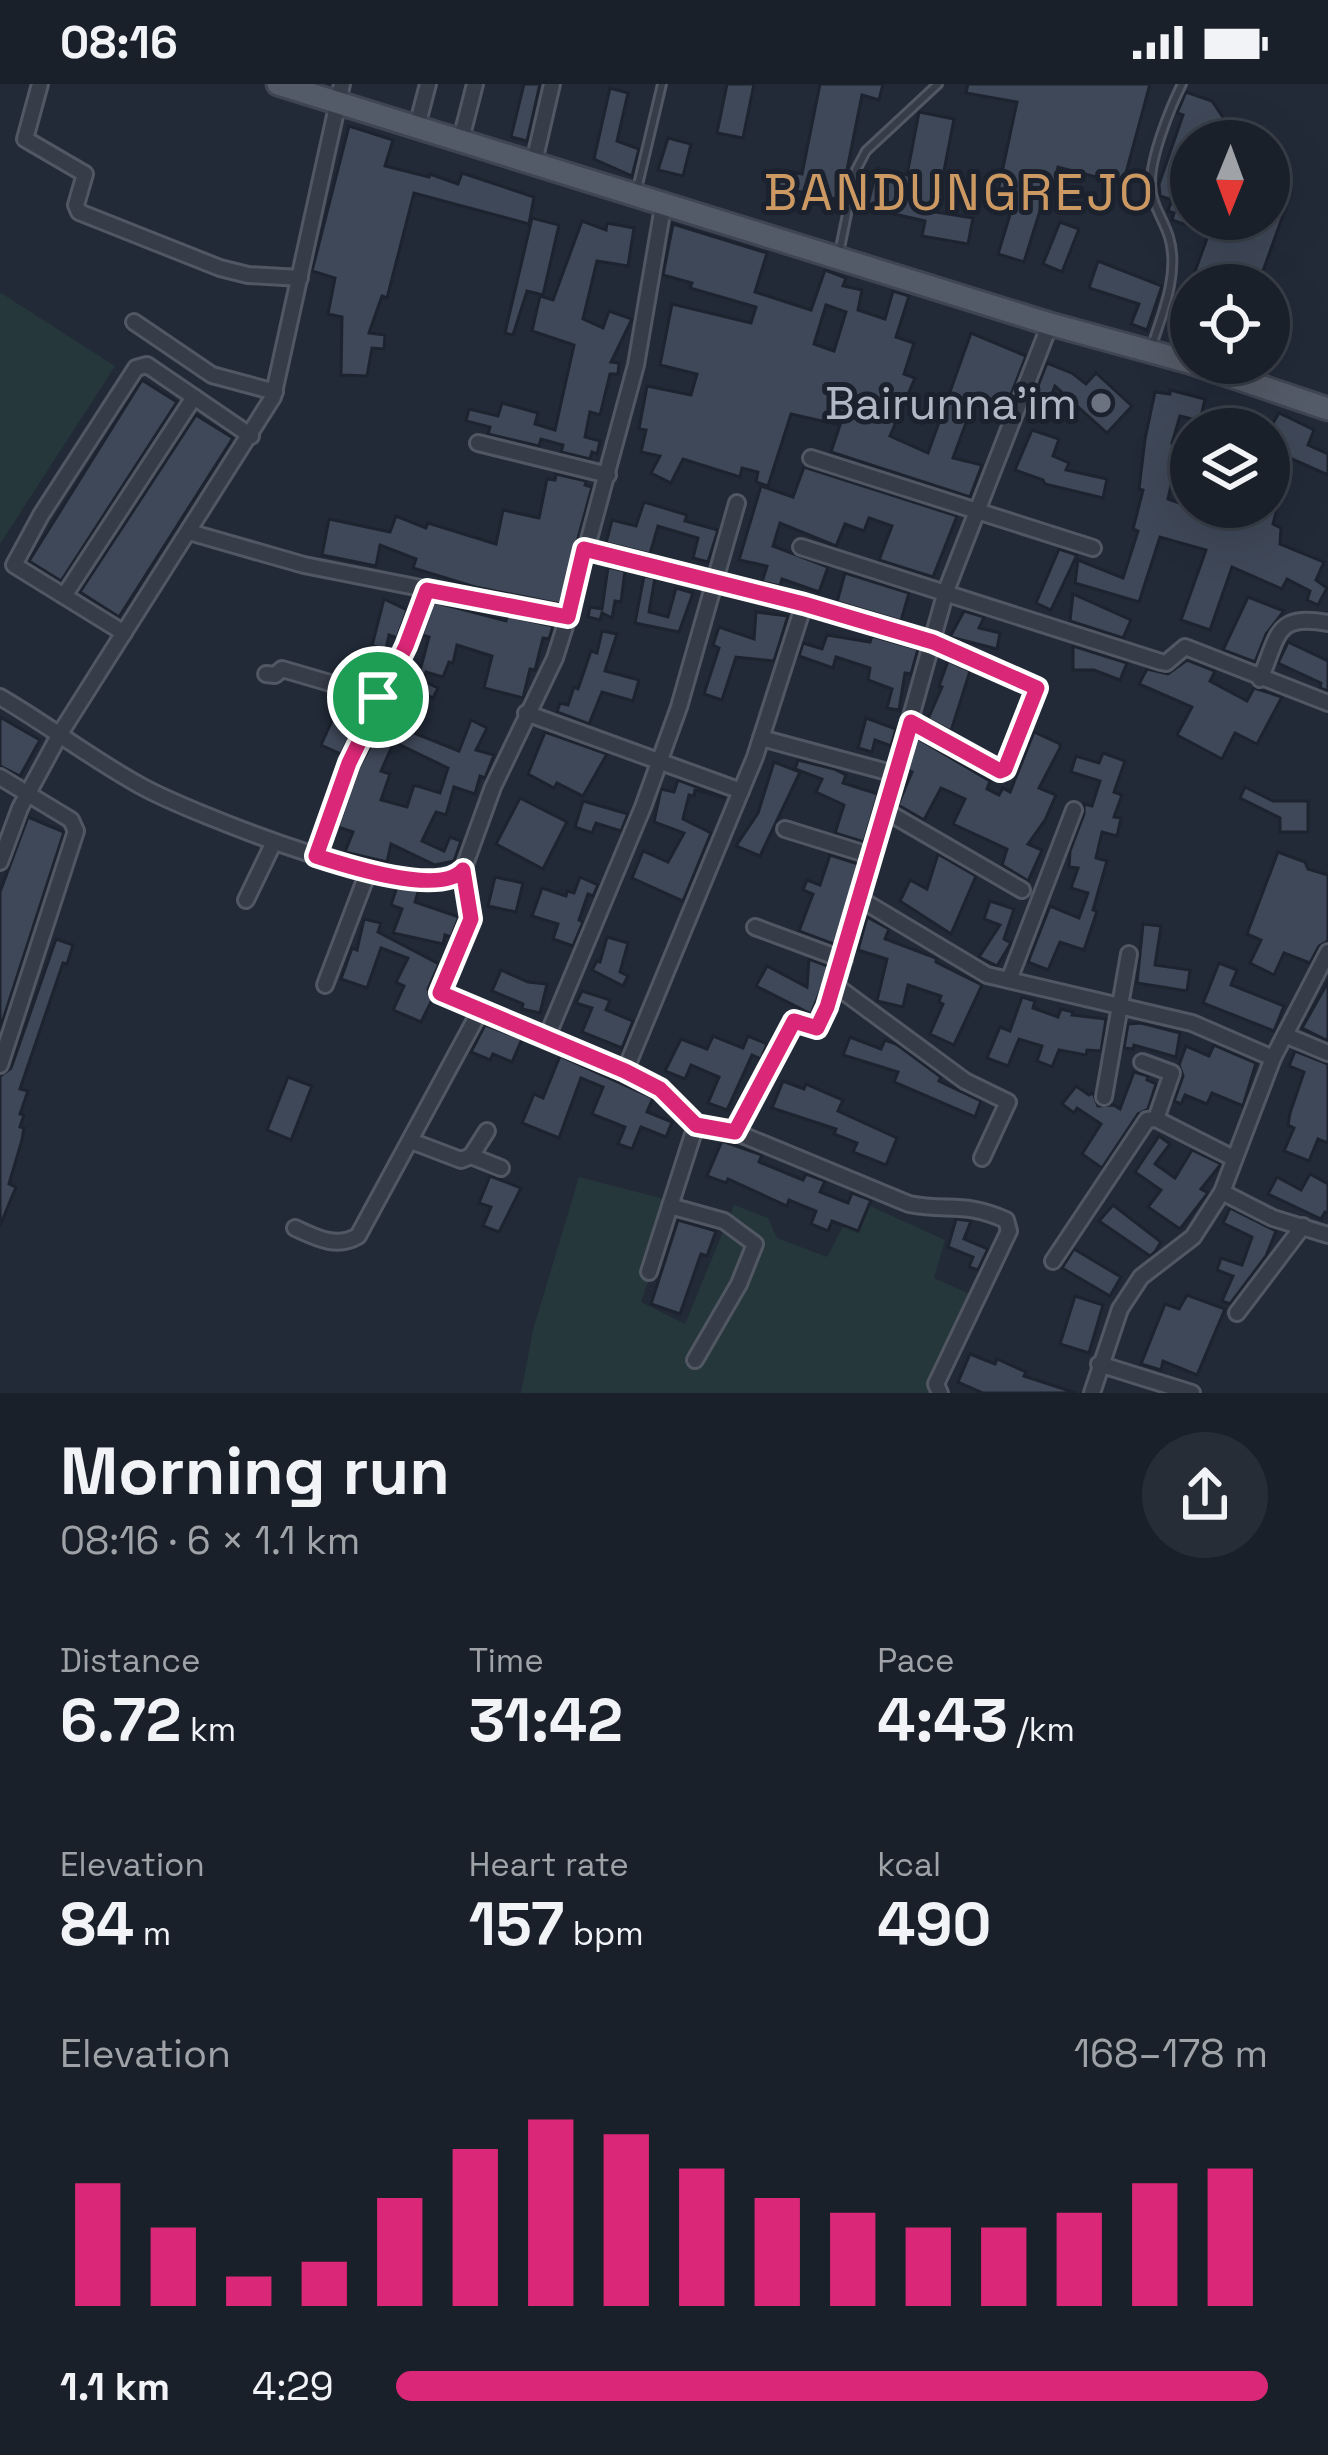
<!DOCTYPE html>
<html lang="en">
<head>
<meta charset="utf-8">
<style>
  body { margin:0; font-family:"Space Grotesk",sans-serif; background:#272d36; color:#f1f3f6; height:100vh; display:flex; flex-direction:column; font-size:45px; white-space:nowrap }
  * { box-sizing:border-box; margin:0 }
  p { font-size:39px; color:#9fa3a8 }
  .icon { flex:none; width:66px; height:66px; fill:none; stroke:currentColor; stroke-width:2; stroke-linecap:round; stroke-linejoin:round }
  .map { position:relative; height:1309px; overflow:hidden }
  .details { display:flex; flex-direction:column; background:#1a202a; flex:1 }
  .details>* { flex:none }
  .needle { width:78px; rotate:181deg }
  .controls { position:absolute; left:1170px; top:36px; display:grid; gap:24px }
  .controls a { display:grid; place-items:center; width:120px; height:120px; border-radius:50%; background:#1a202a; box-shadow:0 12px 48px #0002,0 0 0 3px #383e47; font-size:60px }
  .pin { position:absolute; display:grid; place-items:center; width:102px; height:102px; color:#fff; margin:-51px; border:6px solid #fff; border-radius:50%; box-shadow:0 3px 12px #0007 }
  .round { display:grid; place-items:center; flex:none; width:126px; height:126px; border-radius:63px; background:#272d36 }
  .headline { display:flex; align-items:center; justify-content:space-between; height:204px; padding:0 60px }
  h1 { font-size:66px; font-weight:600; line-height:90px }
  .stats { display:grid; grid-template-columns:repeat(3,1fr); gap:18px; height:204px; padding:12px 60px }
  .stats div { display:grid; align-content:center }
  .stats b { font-size:60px; font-weight:600 }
  .stats small { font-size:33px; font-weight:400 }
  .stats p { font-size:33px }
  .chart { height:336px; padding:24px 60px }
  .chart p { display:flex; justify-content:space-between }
  .chart svg { width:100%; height:216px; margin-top:12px; stroke:#db2777; stroke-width:6 }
  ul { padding:0 60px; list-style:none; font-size:39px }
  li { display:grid; grid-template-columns:192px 144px 1fr; align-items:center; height:90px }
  li i { height:30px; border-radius:15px; background:#db2777 }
  .status { display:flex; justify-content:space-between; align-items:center; height:84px; padding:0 60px; background:#1a202a; direction:ltr }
  .status svg { height:33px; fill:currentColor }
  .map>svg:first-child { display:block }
  .green { fill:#25373a }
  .building { fill:#3f4858; stroke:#1d232f; stroke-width:3; fill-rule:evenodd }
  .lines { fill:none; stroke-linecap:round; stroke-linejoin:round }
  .service-casing { stroke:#515763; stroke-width:12 }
  .minor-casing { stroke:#515763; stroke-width:20 }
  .primary-casing { stroke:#3f4552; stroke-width:27 }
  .service { stroke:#363c48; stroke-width:6 }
  .minor { stroke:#363c48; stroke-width:14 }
  .primary { stroke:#545b68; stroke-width:21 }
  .route-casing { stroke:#fff; stroke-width:24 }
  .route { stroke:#db2777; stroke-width:15 }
  .worship-dot { fill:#6b7280; stroke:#1b212d; stroke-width:4.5 }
  .labels { text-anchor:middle; stroke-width:10; stroke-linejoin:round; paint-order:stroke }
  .poi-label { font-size:45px; fill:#b1b7c5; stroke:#1b212d; text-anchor:end }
  .quarter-label { font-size:51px; letter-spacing:3px; fill:#cd9963; stroke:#1b212d }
</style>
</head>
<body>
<div class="status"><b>08:16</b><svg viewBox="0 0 49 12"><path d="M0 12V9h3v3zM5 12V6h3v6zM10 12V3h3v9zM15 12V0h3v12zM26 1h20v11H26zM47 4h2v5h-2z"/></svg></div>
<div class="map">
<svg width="1328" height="1309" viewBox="0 0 1328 1309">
  <rect width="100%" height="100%" fill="#222a38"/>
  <!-- green -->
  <g class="green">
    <path d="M1,209L115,282L0,460V210Z"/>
    <path d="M579,1093L676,1118L641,1218L685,1240L734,1121L768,1134L777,1154L827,1173L857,1116L945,1156L934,1194L972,1211L933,1309H521L533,1246Z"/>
  </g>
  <!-- building -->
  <g class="building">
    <path d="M524,0H540L527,57L511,53Z"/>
    <path d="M727,0H754L743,54L717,49Z"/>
    <path d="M820,0H883L879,16L862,11L841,116L787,105L786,113L769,110L775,85L802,90Z"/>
    <path d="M968,0H1150L1123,100L1058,83L1050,119L1043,117L1024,178L998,170L1016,111L998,107L1017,18L966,9Z"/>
    <path d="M610,4L628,9L617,57L639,65L632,92L594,75Z"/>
    <path d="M1186,8L1212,17L1239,57H1191V135H1269V99L1291,109L1258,201H1190L1209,149L1172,136L1174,129L1168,127L1172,116L1160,112L1159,100L1183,31L1177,29Z"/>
    <path d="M919,28L954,35L936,128L973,134L968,160L922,152L925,137L867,124L877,84L907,91Z"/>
    <path d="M349,42L393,56L385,82L429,93L430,90L458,100L462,89L534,113L529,140L414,109L387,214L382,212L369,249L385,251L384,265L372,264L367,292L341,291L342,233L328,230L335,194L312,187Z"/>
    <path d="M668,54L691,60L683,92L658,86Z"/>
    <path d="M532,134L559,141L543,211L527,207L513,251L505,249Z"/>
    <path d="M582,137L606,146L607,139L634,144L628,182L597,177L583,235L603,244L609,227L632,235L611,278L619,279L618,290H610L600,331L590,328L585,353L600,357L597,370L592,368L590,375L561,368L563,361L541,355L539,362L488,350L490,343L466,337L469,325L498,332L502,319L538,329L535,340L555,346L574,261L532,247L540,212L553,216Z"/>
    <path d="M1060,138L1079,145L1062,188L1043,180Z"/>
    <path d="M673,140L767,169L755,208L811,226L825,186L846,194L843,202L862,206L858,226L885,235L893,207L909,212L896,253L914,259L904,290L915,294L890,352L928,369L971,249L1026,272L1003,331L973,320L953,374L982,381L970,413L831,368L840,341L791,330L768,402L756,398L758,388L742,384L740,393L683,375L671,399L651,389L660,372L641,368L646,346L639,345L647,302L691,311L697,290L660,281L672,220L751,239L756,223L690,204L692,199L663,191ZM826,221L846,228L834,267L814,260Z"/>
    <path d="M1098,177L1162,202L1147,246L1131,240L1139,220L1089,204Z"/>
    <path d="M1047,279L1072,289L1086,300L1096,289L1132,322L1107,349L1055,302L1042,336L1027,330Z"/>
    <path d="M142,296L177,318L61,497L29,477Z"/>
    <path d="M1170,306L1205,315L1200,337L1180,332L1172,359L1180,360L1168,415L1191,423H1269V346L1279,329L1314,346L1308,361L1328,370V391L1290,374L1273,440L1281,444L1280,460L1324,478L1316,496L1327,504L1318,521L1307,516L1310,507L1287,495L1282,505L1232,483L1210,546L1181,536L1206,466L1160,453L1139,518L1075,499L1078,476L1123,494L1138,447L1133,445L1143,406L1139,405L1145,355L1155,308L1170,310Z"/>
    <path d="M196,331L233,354L119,533L80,508Z"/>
    <path d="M1032,346L1059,355L1053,372L1069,379L1066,386L1107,395L1103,414L1045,400L1043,396L1015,386Z"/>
    <path d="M804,383L957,432L933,493L879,476L892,442L869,434L864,447L845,440L836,462L780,439L773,462L828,483L819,508L782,495L780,502L762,498L767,482L739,476L761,402L793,413Z"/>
    <path d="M556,390L586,397L585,401L592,403L560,520L475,503L413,484L416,475L380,461L376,482L322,471L329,435L390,448L396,432L426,444L428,439L496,460L503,426L539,434L547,395L555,396Z"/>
    <path d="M644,418L687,431L685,437L718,446L708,478L693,474L698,454L658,442L650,470L606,459L612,436L636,442Z"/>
    <path d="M1059,465L1077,471L1051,526L1036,519Z"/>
    <path d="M608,483L625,487L621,518L615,517L612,534L602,529L600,536L588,533L590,523L602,525Z"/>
    <path d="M845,489L909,509L901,537L837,518Z"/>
    <path d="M644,492L655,494L649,528L668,533L676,504L693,509L679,548L635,539Z"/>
    <path d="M1073,510L1131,536L1123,554L1070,537Z"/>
    <path d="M1248,513L1284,527L1266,550L1255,578L1223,566Z"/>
    <path d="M384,515L407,526L397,554L389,551L386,565L372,562Z"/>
    <path d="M434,518L506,537L507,532L553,542L549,555L543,554L535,586L530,585L523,614L484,604L492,572L457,561L453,579L449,578L443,593L426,588L423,597L438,604L433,614L419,607L409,620L396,609L402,599L406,602L416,580L421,583L429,553L422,551Z"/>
    <path d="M964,527L984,533L979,544L1000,549L997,565L950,553Z"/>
    <path d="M756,528L788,532L774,577L736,573L722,616L704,610L719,564L713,561L719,543L754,555Z"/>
    <path d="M602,547L617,550L605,587L639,596L633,617L602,608L589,640L557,628L560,619L568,621L574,603L578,605L591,567L597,569Z"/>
    <path d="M827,551L870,558L872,552L918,565L911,590L905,589L899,626L887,624L892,605L868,596L870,584L836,573L833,584L799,572L803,559L822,565Z"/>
    <path d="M1288,558L1328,577V607L1320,604L1321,599L1278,579Z"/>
    <path d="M1073,562L1127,579L1120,596L1094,586H1073Z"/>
    <path d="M1187,576L1215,587L1210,597L1247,617L1254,604L1282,613L1257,660L1235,649L1222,675L1177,651L1192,623L1139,600L1147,585L1168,590Z"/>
    <path d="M948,577L970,587L951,647L928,635L942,603L939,602Z"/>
    <path d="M340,619L361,629L341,670L321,661Z"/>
    <path d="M388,631L411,640L409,647L459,667L471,636L487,644L476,666L494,671L485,694L480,692L475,710L454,703L446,731L436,728L422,757L444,767L450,753L461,757L454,777L435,781L391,760L387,778L345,768L353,748L338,743L359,683ZM394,658L448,684L440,709L414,701L407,723L381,716L390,690L381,687Z"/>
    <path d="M0,633L40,656L20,692L0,682Z"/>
    <path d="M866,634L896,645L891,662L875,656L872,668L858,664Z"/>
    <path d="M545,648L607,670L583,712L557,699L554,704L528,690Z"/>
    <path d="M1034,648L1060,660V664L1039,704L1056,711L1045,736L1028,760L1042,766L1028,797L1002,781L1007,765L953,740L965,715L941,704L924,736L898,721L912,688L908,686L917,654L990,697L987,705L999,711L1003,704L1010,708Z"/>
    <path d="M1103,669L1125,677L1114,708L1122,711L1114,733L1121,734L1117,752L1102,748L1096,774L1107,777L1093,826L1097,827L1084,866L1060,858L1048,886L1028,878L1050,822L1079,834L1088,809L1071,804L1078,784L1069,783L1070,767L1084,730V720L1092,722L1100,697L1071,688L1076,672L1099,679Z"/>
    <path d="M798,676L834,685L846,691L843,699L878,710L864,758L835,749L844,721L816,708L822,695L795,685Z"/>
    <path d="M774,678L800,688L760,772L736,762L758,729Z"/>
    <path d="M678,696L726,714L695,706L694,712L689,711L683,735L711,749L683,817L632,794L643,767L668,778L684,749L654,738L661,705L674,708Z"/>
    <path d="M1245,703L1273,717H1308V748H1280V734L1240,714Z"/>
    <path d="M520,714L567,738L543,785L496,760Z"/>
    <path d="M583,717L628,730L621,747L596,739L592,749L575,743Z"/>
    <path d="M28,733L64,748L0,945V808Z"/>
    <path d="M1278,768L1305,778L1308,785L1328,791V857L1319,862L1310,879L1284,869L1274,891L1250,879L1261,856L1247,850Z"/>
    <path d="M938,770L976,792L951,850L900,817L910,796L927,805Z"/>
    <path d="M830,771L858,780L836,861L799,847L813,810L803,806L807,796L820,801Z"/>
    <path d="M495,793L523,799L516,828L488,822Z"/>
    <path d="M580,793L598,801L593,812L588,810L579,836L583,838L573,862L553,855L558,840L532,832L542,804L566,812L567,807L574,809Z"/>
    <path d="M397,803L419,805L415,818L459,833L451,853L445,851L443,860L393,849L402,825L391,821Z"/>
    <path d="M990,817L1014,825L1004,855L1011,859L997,882L979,873L1000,841L984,835Z"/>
    <path d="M867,833L889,845L885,855L936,874V878L982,901L954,961L930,950L943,920L939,918L941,912L908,901L903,923L877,917L887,875L858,866Z"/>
    <path d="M364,835L381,839L378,848L439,880L428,905L432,916L421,938L393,926L404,902L396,898L408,874L381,864L367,904L341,895L352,864L357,866Z"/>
    <path d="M1143,840L1161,842L1155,881L1190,886L1187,907L1137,899Z"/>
    <path d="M607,853L628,859L620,888L628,892L623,902L592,886L597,877L600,878Z"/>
    <path d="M56,855L73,861L67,880L63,879L20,1005L28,1007L20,1030L24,1031L20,1043L24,1044L22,1056L9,1100L16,1103L0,1142V992L11,984Z"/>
    <path d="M809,875L830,883L811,930L756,902L767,882L807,903Z"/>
    <path d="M1219,879L1237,886L1231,901L1284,922L1274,947L1203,919Z"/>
    <path d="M501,886L528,898L547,900L540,929L522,925L523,920L492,907Z"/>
    <path d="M1328,898V957L1302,944Z"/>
    <path d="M582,907L610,916L606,926L633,937L622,964L582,948L592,924L576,919Z"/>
    <path d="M1022,913L1035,917L1033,924L1058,933L1061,925L1073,928L1072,931L1106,935L1101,967L1087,966L1086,971L1059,966L1052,983L1037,977L1042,962L1019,955L1008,982L987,974L1000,943L1010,947Z"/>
    <path d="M1141,939L1180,949L1176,973L1134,961L1133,965L1124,964L1128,940Z"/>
    <path d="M485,941L522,955L512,978L493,970L490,976L471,968Z"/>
    <path d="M713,952L743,964L748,952L767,960L761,975L752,971L727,1026L708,1019L719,993L691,981L685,995L665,987L681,955L707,965Z"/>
    <path d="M850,953L881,965L885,956L896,960L941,993L939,997L981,1017L975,1033L894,998L898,988L843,971Z"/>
    <path d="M1214,961L1256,979L1243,1022L1212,1009L1207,1020L1185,1011L1181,1020L1174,1017L1183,992L1179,981L1186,962L1209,972Z"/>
    <path d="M1295,967L1328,980V1059L1318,1055L1309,1077L1284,1067L1294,1044L1288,1041L1290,1029L1304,988L1289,982Z"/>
    <path d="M560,972L653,1014L647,1028L672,1038L666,1053L641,1043L632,1065L618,1060L625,1043L592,1030L603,1003L581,994L559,1054L522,1039L534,1010L543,1014Z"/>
    <path d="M1134,988L1148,992L1147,996L1156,1000L1148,1025L1138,1030L1102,1084L1082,1070L1101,1040L1077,1024L1074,1029L1062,1020L1076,1002L1089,1011L1093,1009L1098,1022L1114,1021L1120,1025Z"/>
    <path d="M288,993L312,1002L291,1056L267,1046Z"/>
    <path d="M783,997L804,1005L806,1000L843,1016L838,1027L897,1054L886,1081L853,1068L857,1059L834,1050L836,1045L772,1024Z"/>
    <path d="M1159,1052L1170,1060L1155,1080L1175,1094L1192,1066L1221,1080L1201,1105L1208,1109L1180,1145L1148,1123L1161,1106L1135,1088Z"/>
    <path d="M722,1057L762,1071L759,1078L803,1096L806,1090L825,1097L820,1108L848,1119L852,1109L871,1116L858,1147L832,1137L828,1147L811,1140L816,1127L789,1116L787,1122L728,1095L726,1099L707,1092Z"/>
    <path d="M1310,1090L1328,1100V1129L1325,1128L1321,1135L1268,1110L1277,1093L1301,1106Z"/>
    <path d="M490,1092L521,1104L499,1148L483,1142L491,1123L479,1119Z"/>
    <path d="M1113,1121L1161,1158L1155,1168L1150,1172L1099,1137Z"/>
    <path d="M1230,1124L1276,1147L1266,1172L1230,1220L1222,1217L1233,1192L1217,1186L1221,1174L1242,1181L1252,1153L1223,1139Z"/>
    <path d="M956,1135L971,1137L964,1155L988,1165L978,1186L969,1183L973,1173L948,1163Z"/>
    <path d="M678,1136L716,1147L707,1172L701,1170L680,1230L651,1220Z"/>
    <path d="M1074,1165L1121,1193L1110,1212L1062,1184Z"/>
    <path d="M1187,1211L1225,1225L1197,1291L1163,1277L1161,1286L1141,1280L1165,1220L1179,1225Z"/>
    <path d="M1075,1212L1103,1221L1089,1269L1060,1260Z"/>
    <path d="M970,1270L995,1280L997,1275L1026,1288L1024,1292L1076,1309H983L958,1298Z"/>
  </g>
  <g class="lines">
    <defs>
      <g id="service">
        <path d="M637,105L662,0"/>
        <path d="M839,169L856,86L866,67L938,0"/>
        <path d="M1151,264C1162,231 1180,189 1169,153C1163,134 1151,120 1151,100C1150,74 1170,24 1182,0"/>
      </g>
      <g id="minor">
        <path d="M40,0L25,55L85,90L76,121L79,128L220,184L248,191L300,194"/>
        <path d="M417,42L428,0"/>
        <path d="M461,55L475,0"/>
        <path d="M534,78L552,0"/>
        <path d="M664,117L636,281L568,533L555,574L493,703L463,786L471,835L439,908L625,987L660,1005L696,1041L735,1048L909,1120C948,1128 964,1117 1006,1136L1009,1147L936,1300L940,1309"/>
        <path d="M134,238L212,291L275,308"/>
        <path d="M478,359L608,391"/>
        <path d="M811,374L1093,464"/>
        <path d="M189,448L304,481L568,533"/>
        <path d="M801,463L1161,578L1166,579L1185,563L1328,619"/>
        <path d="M584,465L804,520L933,558L1037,604L1005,685L1000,687L911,638"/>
        <path d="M64,512L194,313"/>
        <path d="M124,549L14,481L41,431L136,284L147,281L251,352"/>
        <path d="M266,590L275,591L282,585L378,613"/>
        <path d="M1260,595C1279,552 1274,529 1328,539"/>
        <path d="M0,613C48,641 92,675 141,702C186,727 429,826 463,786"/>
        <path d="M526,629L741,707"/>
        <path d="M761,654L895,690"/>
        <path d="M0,693L71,736L76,747L0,981"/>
        <path d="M884,726L1022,806"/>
        <path d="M785,745L872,772"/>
        <path d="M316,773L349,679L406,561L427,506"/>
        <path d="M0,778L20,724L61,648L273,313L342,0"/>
        <path d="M860,815L987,891L1192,939L1273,974"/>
        <path d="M246,816L274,758"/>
        <path d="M755,843L844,876"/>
        <path d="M1009,896L1074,726"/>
        <path d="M325,901L368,788"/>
        <path d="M836,902L965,997L1008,1018L982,1074"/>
        <path d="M1285,951L1328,969"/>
        <path d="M547,953L643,723L679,623L737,419"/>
        <path d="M1142,978L1172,989L1156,1035"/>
        <path d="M625,987L755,673L804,520"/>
        <path d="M1104,1013L1129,870"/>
        <path d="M735,1048L794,937L817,944L836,902L946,507L1050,240"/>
        <path d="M411,1057L461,1076L471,1072L487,1047"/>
        <path d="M471,1072L501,1084"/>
        <path d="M1222,1108L1273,1134L1328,1151"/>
        <path d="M670,1122L724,1137L755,1160L739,1200L695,1276"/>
        <path d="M295,1144C315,1153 336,1165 358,1152L481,925"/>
        <path d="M1053,1177L1147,1036L1156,1035L1233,1074"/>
        <path d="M649,1188L696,1041"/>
        <path d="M1237,1229L1303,1142"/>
        <path d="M1099,1280L1192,1309"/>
        <path d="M1092,1309L1120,1225L1141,1193L1193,1153L1222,1108L1273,974L1328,868"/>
      </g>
      <path id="primary" d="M278,0L1050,240L1189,278L1328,325"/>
    </defs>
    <!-- service casing -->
    <use href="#service" class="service-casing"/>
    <!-- minor casing -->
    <use href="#minor" class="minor-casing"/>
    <!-- primary casing -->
    <use href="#primary" class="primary-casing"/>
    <!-- service -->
    <use href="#service" class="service"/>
    <!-- minor -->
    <use href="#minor" class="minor"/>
    <!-- primary -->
    <use href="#primary" class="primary"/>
  </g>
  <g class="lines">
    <defs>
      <path id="route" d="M584,465L804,520L933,558L1037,604L1005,685L1000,687L911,638L827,923L817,944L794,937L735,1048L696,1041L660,1005L625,987L440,909L471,835L463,786C440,812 347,782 316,772L349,679L406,562L427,506L568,533Z"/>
    </defs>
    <!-- route casing -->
    <use href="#route" class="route-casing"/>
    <!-- route -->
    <use href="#route" class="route"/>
  </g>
  <!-- markers -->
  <circle class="worship-dot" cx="1101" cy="319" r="12"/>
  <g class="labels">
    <!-- poi labels -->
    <g class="poi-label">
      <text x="1077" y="335">Bairunna'im</text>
    </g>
    <!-- quarter labels -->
    <g class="quarter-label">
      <text x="960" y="126">BANDUNGREJO</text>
    </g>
  </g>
</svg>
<div class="controls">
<a><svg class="needle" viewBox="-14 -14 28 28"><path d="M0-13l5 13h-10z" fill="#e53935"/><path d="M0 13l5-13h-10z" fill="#9fa3a8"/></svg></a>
<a><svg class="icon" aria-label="locate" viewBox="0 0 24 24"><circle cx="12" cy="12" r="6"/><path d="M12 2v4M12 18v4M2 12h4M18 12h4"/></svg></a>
<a><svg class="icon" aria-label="layers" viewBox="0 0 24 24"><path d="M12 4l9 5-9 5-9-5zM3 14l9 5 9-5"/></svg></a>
</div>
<div class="pin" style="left:378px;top:613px;background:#1e9e55"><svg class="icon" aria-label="arrive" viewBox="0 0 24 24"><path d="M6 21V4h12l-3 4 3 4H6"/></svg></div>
</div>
<section class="details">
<div class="headline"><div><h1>Morning run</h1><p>08:16 · 6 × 1.1 km</p></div><a class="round"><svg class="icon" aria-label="share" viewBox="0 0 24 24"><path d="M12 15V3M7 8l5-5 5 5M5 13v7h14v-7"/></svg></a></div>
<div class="stats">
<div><p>Distance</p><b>6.72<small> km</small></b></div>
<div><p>Time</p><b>31:42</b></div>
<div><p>Pace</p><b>4:43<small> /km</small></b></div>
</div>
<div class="stats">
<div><p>Elevation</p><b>84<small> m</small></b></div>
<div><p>Heart rate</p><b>157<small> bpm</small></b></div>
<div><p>kcal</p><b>490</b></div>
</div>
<div class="chart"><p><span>Elevation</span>168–178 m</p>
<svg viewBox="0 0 160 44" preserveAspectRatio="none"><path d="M5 44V19M15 44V28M25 44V38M35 44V35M45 44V22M55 44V12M65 44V6M75 44V9M85 44V16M95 44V22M105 44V25M115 44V28M125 44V28M135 44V25M145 44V19M155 44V16"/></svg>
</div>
<ul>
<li><b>1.1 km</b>4:29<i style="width:100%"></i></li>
</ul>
</section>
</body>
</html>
